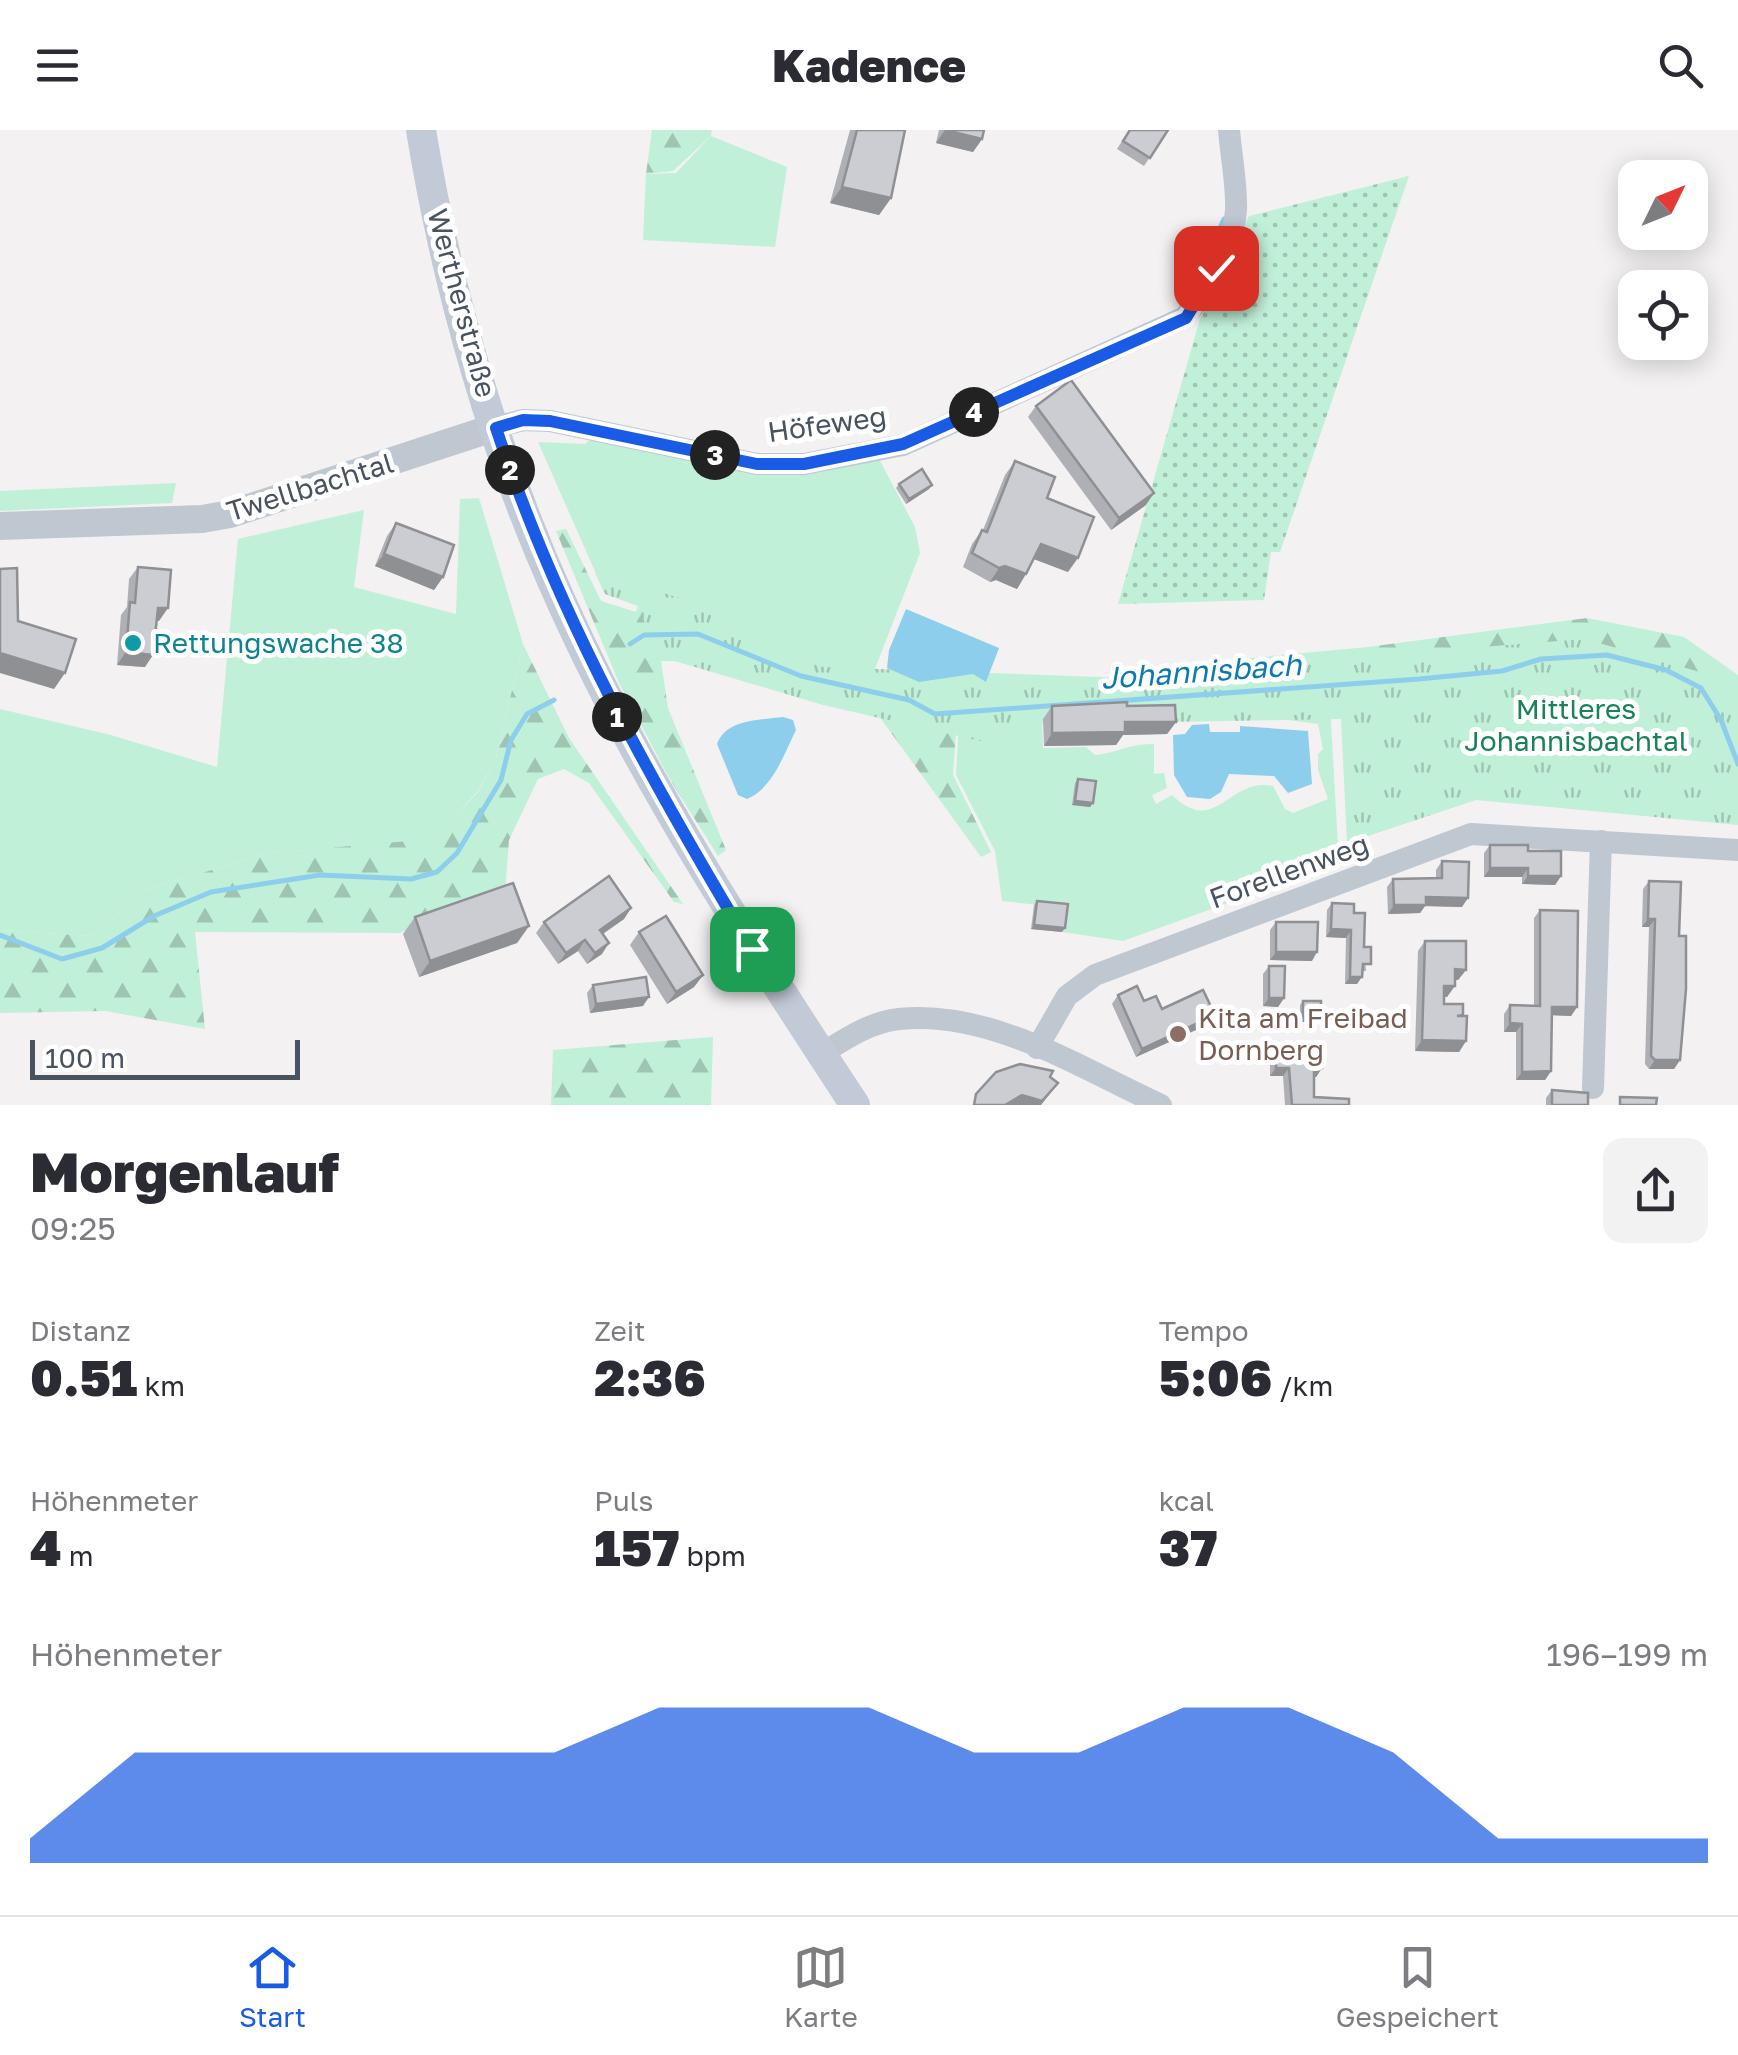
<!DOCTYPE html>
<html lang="de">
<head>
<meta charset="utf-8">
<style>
  body { margin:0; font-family:"Golos Text",sans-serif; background:#f2f2f3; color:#2b2b33; height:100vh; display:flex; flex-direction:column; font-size:38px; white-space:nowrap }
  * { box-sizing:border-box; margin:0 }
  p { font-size:32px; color:#7c7c81 }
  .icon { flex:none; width:55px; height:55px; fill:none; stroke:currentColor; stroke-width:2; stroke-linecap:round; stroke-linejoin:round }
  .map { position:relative; height:975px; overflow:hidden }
  .drawer { display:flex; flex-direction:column; background:#fff; flex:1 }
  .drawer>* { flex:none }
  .needle { width:65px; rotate:47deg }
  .controls { position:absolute; left:1618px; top:30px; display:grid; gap:20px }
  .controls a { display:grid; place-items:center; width:90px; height:90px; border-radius:20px; background:#fff; box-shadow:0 5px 25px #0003; font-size:50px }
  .scale { position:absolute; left:30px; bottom:25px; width:270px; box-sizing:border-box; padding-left:10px; border:5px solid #49525f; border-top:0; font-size:28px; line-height:35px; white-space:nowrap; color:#49525f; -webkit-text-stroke:8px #fff; paint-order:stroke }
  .pin { position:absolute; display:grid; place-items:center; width:85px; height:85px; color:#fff; margin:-42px; border-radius:20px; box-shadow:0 5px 15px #0006 }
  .km { position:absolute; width:50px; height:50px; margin:-25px; border-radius:50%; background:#222; color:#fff; font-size:28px; line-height:50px; text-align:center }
  .round { display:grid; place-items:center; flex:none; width:105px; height:105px; border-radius:20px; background:#f2f2f3 }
  .summary { display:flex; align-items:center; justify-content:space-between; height:170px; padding:0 30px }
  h1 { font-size:55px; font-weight:800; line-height:75px }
  .stats { display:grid; grid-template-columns:repeat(3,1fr); gap:15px; height:170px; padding:10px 30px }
  .stats div { display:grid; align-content:center }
  .stats b { font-size:50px; font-weight:800 }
  .stats small { font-size:28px; font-weight:400 }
  .stats p { font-size:28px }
  .chart { height:280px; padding:20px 30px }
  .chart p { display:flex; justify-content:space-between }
  .chart svg { width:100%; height:180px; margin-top:10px; fill:#195be5; opacity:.7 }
  header { display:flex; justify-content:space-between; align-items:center; height:130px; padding:0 30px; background:#fff; font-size:45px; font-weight:800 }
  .menu { display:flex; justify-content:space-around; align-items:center; height:140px; border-top:2px solid #e1e1e2; background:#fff; font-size:28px; color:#7c7c81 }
  .menu a { display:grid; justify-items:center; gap:5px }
  .menu .on { color:#195be5 }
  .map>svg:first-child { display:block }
  .grass { fill:#c1f0d8 }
  .forest { fill:url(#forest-firs) }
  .park { fill:url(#park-tufts) }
  .garden { fill:url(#garden-dots) }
  .water { fill:#8eceed }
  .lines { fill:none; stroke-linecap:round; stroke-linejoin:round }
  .stream { stroke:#8eceed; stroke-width:5 }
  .minor { stroke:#bfc7d0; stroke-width:22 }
  .tertiary { stroke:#bfc7d0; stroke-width:28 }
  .secondary { stroke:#c2cad7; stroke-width:30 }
  .wall { fill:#afb0b5 }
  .shaded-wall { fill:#8e9094 }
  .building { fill:#cbcdd3; stroke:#8e9094; stroke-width:2.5 }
  .route-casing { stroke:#fff; stroke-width:20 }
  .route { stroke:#195be5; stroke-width:12 }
  .culture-dot { fill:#0f9aa8; stroke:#fff; stroke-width:4 }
  .education-dot { fill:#8d6e63; stroke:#fff; stroke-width:4 }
  .labels { text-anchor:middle; stroke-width:10; stroke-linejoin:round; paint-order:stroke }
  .street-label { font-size:28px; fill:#49525f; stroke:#fff }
  .culture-label { font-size:28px; fill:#0d838f; stroke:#fff; text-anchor:start }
  .park-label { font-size:28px; fill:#188259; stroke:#fff }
  .education-label { font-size:28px; fill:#785e54; stroke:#fff; text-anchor:start }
  .water-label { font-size:30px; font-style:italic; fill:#0c7aae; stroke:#fff }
</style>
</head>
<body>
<header><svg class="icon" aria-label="menu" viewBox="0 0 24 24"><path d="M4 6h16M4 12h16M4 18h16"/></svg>Kadence<svg class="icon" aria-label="search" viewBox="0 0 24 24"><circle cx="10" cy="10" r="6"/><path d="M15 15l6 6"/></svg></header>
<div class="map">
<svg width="1738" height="975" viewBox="0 0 1738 975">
  <defs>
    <pattern id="forest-firs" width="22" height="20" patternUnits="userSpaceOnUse" patternTransform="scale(2.5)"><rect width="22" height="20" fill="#c1f0d8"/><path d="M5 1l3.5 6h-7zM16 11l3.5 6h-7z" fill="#9fc5b2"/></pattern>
    <pattern id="park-tufts" width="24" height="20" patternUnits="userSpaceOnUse" patternTransform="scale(2.5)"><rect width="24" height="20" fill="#c1f0d8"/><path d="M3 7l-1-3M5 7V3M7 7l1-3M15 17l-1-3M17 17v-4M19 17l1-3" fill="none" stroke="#9fc5b2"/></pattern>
    <pattern id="garden-dots" width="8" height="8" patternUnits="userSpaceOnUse" patternTransform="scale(2.5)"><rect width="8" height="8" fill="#c1f0d8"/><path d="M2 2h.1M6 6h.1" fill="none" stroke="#9fc5b2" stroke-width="1.8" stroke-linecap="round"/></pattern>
  </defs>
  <rect width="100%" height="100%" fill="#f3f1f1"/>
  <!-- grass -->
  <g class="grass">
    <path d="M711,6L787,37L775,117L643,110L646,44L676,43Z"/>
    <path d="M592,308L756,343L879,329L915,397L920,423L871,549L821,540L605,464L538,312L585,314Z"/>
    <path d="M176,353L172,373L0,381V361Z"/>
    <path d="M479,368L523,514L495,631L478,661L432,710L269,723L148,759L92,806L0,800V579L111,605L217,637L238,409L364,380L354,457L456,484L460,369Z"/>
    <path d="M1330,575L1339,733L1123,811L1062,802L1064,778L1002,771L995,721L956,645L959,589L1042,590L1043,618L1086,617L1095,625C1117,623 1130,613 1154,614V644L1164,643L1167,658L1152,665L1156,674L1172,665C1216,708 1228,647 1273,656L1285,679L1293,683L1328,669L1318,640V624L1323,619L1318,594L1281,589Z"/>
  </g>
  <!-- forest -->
  <g class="forest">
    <path d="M652,0H712L711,6L673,41L646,44Z"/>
    <path d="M566,399L601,471L636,482L638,476L737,504L821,540L1094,553L1195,533L1368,517L1587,488L1684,507L1738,545V646L1710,589L957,588L953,645L991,722L981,727L879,586L675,531H661L668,578L726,720L718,726L669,648L619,553L556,401Z"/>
    <path d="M523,514L569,608L683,774L674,772L589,653L564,639L538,649L509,710L505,763L399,803L195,802L205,899L105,881L0,883V800L92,806L148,759L269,723L432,709L478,662L495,631Z"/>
    <path d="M713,907L711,975H551L553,920Z"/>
  </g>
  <!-- park -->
  <path class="park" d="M595,443L714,478L737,503L823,537L1155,549L1237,536L1585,509L1738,553V695L1476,670L1347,713L1341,589L1037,594L985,612L823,575L675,531H660L638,476L605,464Z"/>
  <!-- garden -->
  <path class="garden" d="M1409,46L1280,422H1271L1264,470L1118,474L1200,189L1249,86Z"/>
  <!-- water -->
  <g class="water">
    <path d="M906,479L999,518L986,552L973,544L919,552L887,538L889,520Z"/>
    <path d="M783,587L793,590L796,600C784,624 773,658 747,669L738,665L717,614C726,589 760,590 783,587Z"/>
    <path d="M1209,594L1210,602H1240V596L1308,601L1312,654L1288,663L1274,646L1229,644L1221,662L1210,669L1187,667L1174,645L1173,605L1185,604L1192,595Z"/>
  </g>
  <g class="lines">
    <!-- stream -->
    <g class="stream">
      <path d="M1198,150L1224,89"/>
      <path d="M630,514L644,505L698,504L801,546L909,570L935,584L1419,549L1502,541L1541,529L1607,525L1666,540L1701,558L1721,590L1738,634"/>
      <path d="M0,805L62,829L102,818L154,786L211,762L320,745L411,749L437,742L457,723L501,650L511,610L527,584L554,570"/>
    </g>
    <!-- minor -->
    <g class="minor">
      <path d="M496,297L523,290L550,291L757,334H804L903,315L1185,187C1207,159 1234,117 1236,80C1237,54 1231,26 1229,0"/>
      <path d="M1037,918L1067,866L1095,845L1471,704L1738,720"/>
      <path d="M821,924C845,909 870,892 899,889C990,879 1082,939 1161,975"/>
      <path d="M1593,958L1601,711"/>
    </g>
    <!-- tertiary -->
    <path class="tertiary" d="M0,396L202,389L230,384L496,297"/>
    <!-- secondary -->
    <path class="secondary" d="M421,0C447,159 494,324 561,471C641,649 748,812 855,975"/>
  </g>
  <!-- wall -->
  <g class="wall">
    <path d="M850,0H905L891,68L879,85L830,73Z"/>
    <path d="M939,0H984L982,9L973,22L936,13Z"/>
    <path d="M1129,0H1168L1144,36L1117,19Z"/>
    <path d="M1036,276L1146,375L1111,400L1028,287Z"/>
    <path d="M1015,331L1047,368L1068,442L1034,429L1017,459L996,450L990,452L963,437L972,414L982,400H983L1005,345Z"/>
    <path d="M899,354L929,359L906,374L896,358Z"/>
    <path d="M396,393L443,447L434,460L375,436L387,406Z"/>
    <path d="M138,437L159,491H156L145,537L117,535L121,485L127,477L129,449Z"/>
    <path d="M1052,576H1127L1176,592L1167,604L1123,605L1116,615L1044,616L1043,589Z"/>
    <path d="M1078,649L1093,673L1090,677L1072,675L1075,653Z"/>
    <path d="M1490,715L1528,721L1561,746L1555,755L1522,754V747H1484V723Z"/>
    <path d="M1442,731L1462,777L1425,776L1420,783L1388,784L1387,757L1393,749L1436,748V740Z"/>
    <path d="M1649,751L1679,806L1680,930L1674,939H1649L1645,934L1649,797H1642L1643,759Z"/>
    <path d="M1037,771L1062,802L1031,799L1034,775Z"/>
    <path d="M1332,773L1354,783L1364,817L1366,841H1362L1357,854H1345L1346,808L1326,807L1327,780Z"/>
    <path d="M631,778L624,789L603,804L602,824L587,834L578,821L558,834L536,803L544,792Z"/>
    <path d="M1540,780L1577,877L1571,886L1552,885L1551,941L1545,950H1516V902H1504V884L1510,875L1534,876V788Z"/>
    <path d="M415,787L529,796L517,813L419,847L403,804Z"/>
    <path d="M1276,792L1312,831L1270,830V800Z"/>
    <path d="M639,802L703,845L694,857L667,874L630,815Z"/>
    <path d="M1425,811L1466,840L1458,850H1455L1447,867H1444V874L1463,886L1466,911L1459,922L1415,921L1418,821Z"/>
    <path d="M1269,836L1284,868L1278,877L1263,876V844Z"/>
    <path d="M593,855L643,876L590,883L587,863Z"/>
    <path d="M1118,865L1144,871L1162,879L1215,885L1209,894L1136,927L1112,874Z"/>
    <path d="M1303,871L1321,888L1318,892H1300V875Z"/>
    <path d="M1276,922L1322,938L1316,947H1314V967L1349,975H1285L1283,946H1270V930Z"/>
    <path d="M1552,960L1588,975H1546V968Z"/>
  </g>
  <!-- shaded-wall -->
  <g class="shaded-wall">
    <path d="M945,0L982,9L973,22L936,13Z"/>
    <path d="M842,57L891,68L879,85L830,73Z"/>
    <path d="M932,355L929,359L906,374L909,369Z"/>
    <path d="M1154,363L1146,375L1111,400L1119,388Z"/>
    <path d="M1041,414L1078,428L1068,442L1031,428Z"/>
    <path d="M384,424L443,447L434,460L375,436Z"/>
    <path d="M1005,436L1026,444L1017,459L996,450L990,452L999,438Z"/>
    <path d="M158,478H168L159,491L149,490Z"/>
    <path d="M126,522L153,525L145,537L117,535Z"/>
    <path d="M0,523L65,543L54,559L0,543Z"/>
    <path d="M1125,592H1176L1167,604L1123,605L1116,615L1044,616L1052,603Z"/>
    <path d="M1075,671L1093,673L1090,677L1072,675Z"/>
    <path d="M1490,738H1528L1522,747H1484Z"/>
    <path d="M1528,746H1561L1555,755L1522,754Z"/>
    <path d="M1426,767L1468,768L1462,777L1425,776L1420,783L1388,784L1394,775Z"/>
    <path d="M631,778L624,789L592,811L600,800Z"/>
    <path d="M1648,789H1655L1649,797H1642Z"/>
    <path d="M1034,795L1065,798L1062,802L1031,799Z"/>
    <path d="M529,796L517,813L419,847L430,831Z"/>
    <path d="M1331,799L1351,800L1346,808L1326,807Z"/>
    <path d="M585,810L578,821L558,834L566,823Z"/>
    <path d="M609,813L602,824L587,834L595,823Z"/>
    <path d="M1276,822H1317L1312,831L1270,830Z"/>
    <path d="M1455,839L1466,840L1458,850H1448Z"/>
    <path d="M703,845L694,857L667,874L676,862Z"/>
    <path d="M1350,847H1362L1357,854H1345Z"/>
    <path d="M1444,856H1455L1447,867L1436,866Z"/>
    <path d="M649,867L643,876L590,883L596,874Z"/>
    <path d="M1269,868H1284L1278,877L1263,876Z"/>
    <path d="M1552,877H1577L1571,886L1546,885Z"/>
    <path d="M1215,885L1209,894L1136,927L1142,919Z"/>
    <path d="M1303,887L1321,888L1318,892H1300Z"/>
    <path d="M1510,893L1522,894L1516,902H1504Z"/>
    <path d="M1422,910L1466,911L1459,922L1415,921Z"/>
    <path d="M1655,930H1680L1674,939H1649Z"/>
    <path d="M1276,938H1289L1283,946H1270Z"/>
    <path d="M1314,938H1322L1316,947H1308Z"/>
    <path d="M1551,941L1545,950H1516L1522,942Z"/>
    <path d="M1058,953L1041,975H1005L1022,965Z"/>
  </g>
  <!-- building -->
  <g class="building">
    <path d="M857,0H905L891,68L842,57Z"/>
    <path d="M945,0H984L982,9Z"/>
    <path d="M1130,0H1168L1150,28L1123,11Z"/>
    <path d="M1071,250L1154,363L1119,388L1036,276Z"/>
    <path d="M1015,331L1055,347L1047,368L1094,387L1078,428L1041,414L1026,444L1005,436L999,438L972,423L982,400L987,402Z"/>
    <path d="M922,339L932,355L909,369L899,354Z"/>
    <path d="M396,393L454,415L443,447L384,424Z"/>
    <path d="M138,437L171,440L168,478H158L153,525L126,522L130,472L135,473Z"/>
    <path d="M17,438L18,491L76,509L65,543L0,523V439Z"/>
    <path d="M1127,572V576L1175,575L1176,592H1125V602L1052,603V576Z"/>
    <path d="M1078,649L1096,651L1093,673L1075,671Z"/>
    <path d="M1490,715H1528V721H1561V746H1528V738H1490Z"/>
    <path d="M1442,731L1469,732L1468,768L1426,767V775H1394L1393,749L1442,748Z"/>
    <path d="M609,746L631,778L600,800L609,813L595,823L585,810L566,823L544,792Z"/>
    <path d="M1649,751L1681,752L1679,806H1686V859L1680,930H1655L1651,926L1655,789H1648Z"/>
    <path d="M513,753L529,796L430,831L415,787Z"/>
    <path d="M1037,771L1068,774L1065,798L1034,795Z"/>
    <path d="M1332,773L1354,774V783H1365L1364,817H1371V834H1363L1362,847H1350L1351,800L1331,799Z"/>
    <path d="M1540,780L1578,781L1577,877H1552L1551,941L1522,942V894L1510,893V875L1540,876Z"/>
    <path d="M666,786L703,845L676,862L639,802Z"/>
    <path d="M1276,792H1318L1317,822H1276Z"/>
    <path d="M1425,811H1466V840L1455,839V856H1444V874H1463V885L1457,886H1467L1466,911L1422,910Z"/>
    <path d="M1269,836H1285L1284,868H1269Z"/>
    <path d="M646,847L649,867L596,874L593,855Z"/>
    <path d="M1137,856L1144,871L1156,866L1162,879L1203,860L1215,885L1142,919L1118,865Z"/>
    <path d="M1303,871H1321V888L1303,887Z"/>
    <path d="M1322,918V938H1314V967L1349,969V975H1292L1289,938H1276V922Z"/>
    <path d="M1020,934L1053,941L1050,947L1058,953L1042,971L1022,965L1005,975H974L976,964L996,942Z"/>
    <path d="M1552,960L1588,963V975H1552Z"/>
    <path d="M1620,967L1657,968L1656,975H1620Z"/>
  </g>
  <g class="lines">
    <defs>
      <path id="route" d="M752,819C651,651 557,484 496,298L523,290L550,291L757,334H804L903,314L1186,188L1216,138"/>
    </defs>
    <!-- route casing -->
    <use href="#route" class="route-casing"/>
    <!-- route -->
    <use href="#route" class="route"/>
  </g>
  <!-- markers -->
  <circle class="culture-dot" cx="133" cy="513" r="10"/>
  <circle class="education-dot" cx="1178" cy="904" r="10"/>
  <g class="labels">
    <!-- street labels -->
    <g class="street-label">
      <text transform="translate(462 173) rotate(75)" y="10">Wertherstraße</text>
      <text transform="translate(827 294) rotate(-8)" y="10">Höfeweg</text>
      <text transform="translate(310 357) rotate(-17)" y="10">Twellbachtal</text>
      <text transform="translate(1289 741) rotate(-20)" y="10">Forellenweg</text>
    </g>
    <!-- culture labels -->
    <g class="culture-label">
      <text x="153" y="523">Rettungswache 38</text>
    </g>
    <!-- park labels -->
    <g class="park-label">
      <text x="1576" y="589">Mittleres<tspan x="1576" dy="32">Johannisbachtal</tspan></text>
    </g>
    <!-- education labels -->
    <g class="education-label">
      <text x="1198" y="898">Kita am Freibad<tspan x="1198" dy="32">Dornberg</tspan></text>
    </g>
    <!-- water labels -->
    <g class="water-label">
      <text transform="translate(1201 542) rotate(-4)" y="10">Johannisbach</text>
    </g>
  </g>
</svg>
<div class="controls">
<a><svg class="needle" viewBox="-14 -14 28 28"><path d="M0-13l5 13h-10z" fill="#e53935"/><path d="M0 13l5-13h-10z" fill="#7c7c81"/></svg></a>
<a><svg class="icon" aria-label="locate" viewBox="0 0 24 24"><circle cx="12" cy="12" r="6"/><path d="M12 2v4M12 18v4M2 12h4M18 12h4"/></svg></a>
</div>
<div class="scale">100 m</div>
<div class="pin" style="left:752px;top:819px;background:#1e9e55"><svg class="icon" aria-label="arrive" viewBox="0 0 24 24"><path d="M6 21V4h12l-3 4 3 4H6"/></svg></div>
<div class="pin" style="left:1216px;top:138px;background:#d93025"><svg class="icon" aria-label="check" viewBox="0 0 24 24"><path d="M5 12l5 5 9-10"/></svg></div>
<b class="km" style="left:617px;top:587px">1</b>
<b class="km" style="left:510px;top:340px">2</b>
<b class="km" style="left:715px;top:325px">3</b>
<b class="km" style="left:974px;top:282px">4</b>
</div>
<section class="drawer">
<div class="summary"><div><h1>Morgenlauf</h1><p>09:25</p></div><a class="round"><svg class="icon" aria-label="share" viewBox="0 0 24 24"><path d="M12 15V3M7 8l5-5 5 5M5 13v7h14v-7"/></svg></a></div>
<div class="stats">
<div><p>Distanz</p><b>0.51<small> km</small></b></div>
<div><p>Zeit</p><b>2:36</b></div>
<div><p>Tempo</p><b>5:06<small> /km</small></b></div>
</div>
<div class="stats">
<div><p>Höhenmeter</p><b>4<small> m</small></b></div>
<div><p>Puls</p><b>157<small> bpm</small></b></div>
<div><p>kcal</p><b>37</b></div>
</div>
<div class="chart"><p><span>Höhenmeter</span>196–199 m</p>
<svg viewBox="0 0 160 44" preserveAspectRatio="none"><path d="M0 44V38L10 17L20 17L30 17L40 17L50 17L60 6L70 6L80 6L90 17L100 17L110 6L120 6L130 17L140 38L150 38L160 38V44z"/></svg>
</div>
</section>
<nav class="menu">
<a class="on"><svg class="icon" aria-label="home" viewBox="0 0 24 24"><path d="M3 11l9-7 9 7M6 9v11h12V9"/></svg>Start</a>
<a><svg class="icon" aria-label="map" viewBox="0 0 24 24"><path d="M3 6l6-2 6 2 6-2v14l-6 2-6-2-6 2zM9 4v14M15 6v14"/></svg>Karte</a>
<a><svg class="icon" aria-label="saved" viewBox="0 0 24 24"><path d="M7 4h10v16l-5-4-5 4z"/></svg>Gespeichert</a>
</nav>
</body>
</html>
